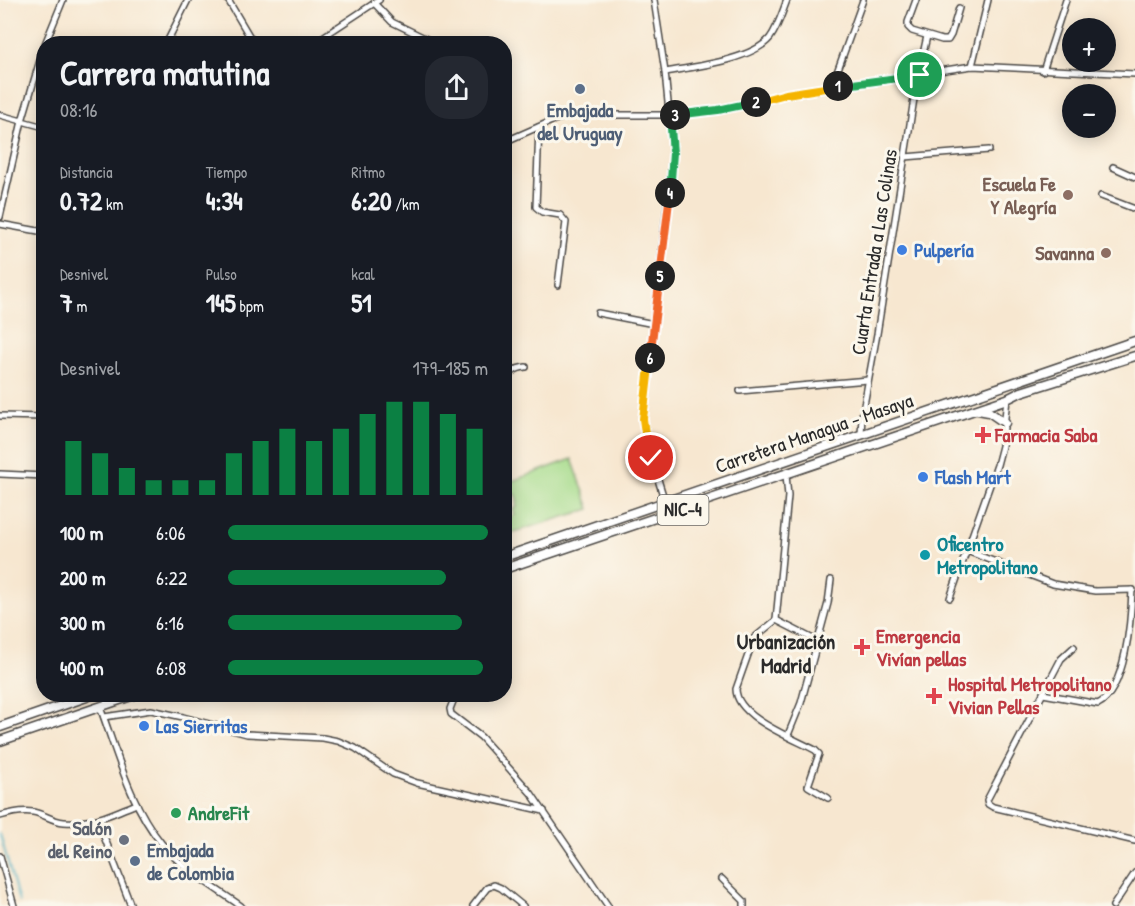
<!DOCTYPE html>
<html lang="es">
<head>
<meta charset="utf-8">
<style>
  body { margin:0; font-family:"Patrick Hand",sans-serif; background:#242831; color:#f1f3f6; height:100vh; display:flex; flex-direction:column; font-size:22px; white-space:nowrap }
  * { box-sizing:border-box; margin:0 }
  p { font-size:20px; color:#9ea1a6 }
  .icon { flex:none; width:33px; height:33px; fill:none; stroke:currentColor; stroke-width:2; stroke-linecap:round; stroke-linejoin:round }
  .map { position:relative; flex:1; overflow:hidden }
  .details { position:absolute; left:36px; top:36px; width:476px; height:666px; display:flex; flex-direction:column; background:#171b24; border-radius:24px; box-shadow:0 3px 15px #0003 }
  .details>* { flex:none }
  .tools { position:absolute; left:1062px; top:18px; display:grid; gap:12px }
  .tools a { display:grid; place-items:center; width:54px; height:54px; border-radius:50%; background:#171b24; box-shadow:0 3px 15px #0003; font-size:30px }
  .pin { position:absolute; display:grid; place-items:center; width:51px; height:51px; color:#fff; margin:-26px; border:3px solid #fff; border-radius:50%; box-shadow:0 2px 6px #0007 }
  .km { position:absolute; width:30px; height:30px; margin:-15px; border-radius:50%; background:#222; color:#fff; font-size:16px; line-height:30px; text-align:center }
  .round { display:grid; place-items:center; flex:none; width:63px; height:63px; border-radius:24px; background:#242831 }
  .head { display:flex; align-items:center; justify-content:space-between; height:102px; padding:0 24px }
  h1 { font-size:33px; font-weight:800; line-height:45px }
  .metrics { display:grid; grid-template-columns:repeat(3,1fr); gap:9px; height:102px; padding:6px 24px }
  .metrics div { display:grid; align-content:center }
  .metrics b { font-size:26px; font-weight:800 }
  .metrics small { font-size:16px; font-weight:400 }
  .metrics p { font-size:16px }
  .chart { height:168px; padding:12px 24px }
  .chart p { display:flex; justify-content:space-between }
  .chart svg { width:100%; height:108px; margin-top:6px; stroke:#0b8043; stroke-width:6 }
  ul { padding:0 24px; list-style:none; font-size:20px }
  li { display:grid; grid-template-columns:96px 72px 1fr; align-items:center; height:45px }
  li i { height:15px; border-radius:8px; background:#0b8043 }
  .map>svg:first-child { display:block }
  .green { fill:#a6db8b; stroke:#68835b; stroke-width:1.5 }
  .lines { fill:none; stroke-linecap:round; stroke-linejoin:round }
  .stream { stroke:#46afc5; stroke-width:1.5 }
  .minor-casing { stroke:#4a4744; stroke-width:8 }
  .highway-casing { stroke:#4a4744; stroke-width:11 }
  .minor { stroke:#fff; stroke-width:5 }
  .highway { stroke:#fff; stroke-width:8 }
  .split-1-casing { stroke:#fff; stroke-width:12 }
  .split-2-casing { stroke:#fff; stroke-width:12 }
  .split-3-casing { stroke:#fff; stroke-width:12 }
  .split-4-casing { stroke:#fff; stroke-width:12 }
  .split-5-casing { stroke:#fff; stroke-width:12 }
  .split-6-casing { stroke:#fff; stroke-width:12 }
  .split-7-casing { stroke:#fff; stroke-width:12 }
  .split-8-casing { stroke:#fff; stroke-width:12 }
  .split-1 { stroke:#22a559; stroke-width:8 }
  .split-2 { stroke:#f5b400; stroke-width:8 }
  .split-3 { stroke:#22a559; stroke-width:8 }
  .split-4 { stroke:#22a559; stroke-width:8 }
  .split-5 { stroke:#f0652b; stroke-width:8 }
  .split-6 { stroke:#f0652b; stroke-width:8 }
  .split-7 { stroke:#f5b400; stroke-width:8 }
  .split-8 { stroke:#f5b400; stroke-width:8 }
  .service-dot { fill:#5c6f8a; stroke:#fbf7ec; stroke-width:2 }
  .education-dot { fill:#8d6e63; stroke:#fbf7ec; stroke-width:2 }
  .shop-dot { fill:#3f7fe0; stroke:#fbf7ec; stroke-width:2 }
  .health-dot { fill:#e0444e; stroke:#fbf7ec; stroke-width:2 }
  .culture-dot { fill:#0f9aa8; stroke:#fbf7ec; stroke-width:2 }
  .leisure-dot { fill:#2e9e5b; stroke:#fbf7ec; stroke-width:2 }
  .worship-dot { fill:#6b7280; stroke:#fbf7ec; stroke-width:2 }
  .labels { text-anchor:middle; stroke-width:6; stroke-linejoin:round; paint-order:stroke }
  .shield { fill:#fbf7ec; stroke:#696865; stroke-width:1.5 }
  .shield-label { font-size:18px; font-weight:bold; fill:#2b2b2b }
  .service-label { font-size:20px; font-weight:bold; fill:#4e5e75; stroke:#fbf7ec }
  .education-label { font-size:20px; font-weight:bold; fill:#785e54; stroke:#fbf7ec; text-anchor:end }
  .shop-label { font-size:20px; font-weight:bold; fill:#366cbe; stroke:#fbf7ec; text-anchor:start }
  .street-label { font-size:20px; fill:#2b2b2b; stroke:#fbf7ec }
  .health-label { font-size:20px; font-weight:bold; fill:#be3a42; stroke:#fbf7ec; text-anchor:start }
  .culture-label { font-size:20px; font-weight:bold; fill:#0d838f; stroke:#fbf7ec; text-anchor:start }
  .leisure-label { font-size:20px; font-weight:bold; fill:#27864d; stroke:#fbf7ec; text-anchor:start }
  .worship-label { font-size:20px; font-weight:bold; fill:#5b616d; stroke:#fbf7ec; text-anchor:end }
  .neighbourhood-label { font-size:21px; font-weight:bold; fill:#2b2b2b; stroke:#fbf7ec }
</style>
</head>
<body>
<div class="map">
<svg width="1135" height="906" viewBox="0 0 1135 906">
  <rect width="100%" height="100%" fill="#fbf7ec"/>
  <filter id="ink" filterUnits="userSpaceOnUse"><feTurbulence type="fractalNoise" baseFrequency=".0167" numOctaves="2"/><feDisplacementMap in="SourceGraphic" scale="12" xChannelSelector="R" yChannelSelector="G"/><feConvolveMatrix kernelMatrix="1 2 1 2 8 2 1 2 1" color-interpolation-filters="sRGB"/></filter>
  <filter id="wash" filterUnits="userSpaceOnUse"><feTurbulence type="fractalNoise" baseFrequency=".008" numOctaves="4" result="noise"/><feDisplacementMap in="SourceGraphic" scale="24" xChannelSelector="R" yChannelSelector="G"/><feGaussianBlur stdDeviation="1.35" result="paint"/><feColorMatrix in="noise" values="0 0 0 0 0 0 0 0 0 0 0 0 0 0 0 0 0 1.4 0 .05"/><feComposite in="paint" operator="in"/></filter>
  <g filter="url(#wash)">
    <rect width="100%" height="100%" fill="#f7e7d0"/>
    <!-- green -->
    <path class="green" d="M572,459L590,509L504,535V522L510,520V517L515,515L513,509L517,507L516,503L518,502L515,494H513L511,491L504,493V484Z"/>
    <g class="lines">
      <!-- stream -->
      <path class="stream" d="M0,834L19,902"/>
    </g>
  </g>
  <g filter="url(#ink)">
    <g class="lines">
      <defs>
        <g id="minor">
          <path d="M228,0L254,44"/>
          <path d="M654,0L665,72L673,153L643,419L647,444L665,502"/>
          <path d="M916,0L908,22V27L912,31L942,40H948L951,35L959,8"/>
          <path d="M374,3L392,22L437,44"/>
          <path d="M45,44L63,0"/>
          <path d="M166,44L188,0"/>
          <path d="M312,44L379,0"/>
          <path d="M972,66L988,0"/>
          <path d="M1043,71L1066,0"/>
          <path d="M665,72C693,67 752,60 770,38C778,27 782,13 787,0"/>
          <path d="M832,86L863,0"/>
          <path d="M0,115L44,127"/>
          <path d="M539,127L536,207L542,212L560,215L566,222L558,285"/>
          <path d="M504,142L554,120L573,115H670L718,110L744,105L786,94L972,66L1135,74"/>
          <path d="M905,157L989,150"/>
          <path d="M1113,167L1135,177"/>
          <path d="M1101,196L1135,209"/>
          <path d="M0,217L22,121L44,47"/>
          <path d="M0,224L44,232"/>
          <path d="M598,313L654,324"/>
          <path d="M504,385C509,373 514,368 526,367"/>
          <path d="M740,391L868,380"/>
          <path d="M0,416L44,417"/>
          <path d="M861,435L862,416L877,334L916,86L927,36"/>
          <path d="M0,474L44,476"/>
          <path d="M786,475L788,496L776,620L754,638L736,689C736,717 793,738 815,750L819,754L808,786L828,798"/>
          <path d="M967,551L1053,584L1095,591L1133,590"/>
          <path d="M950,598L997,465L1002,446L1007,399"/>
          <path d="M776,620L817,641"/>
          <path d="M1074,647L1061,659L987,800L988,804L993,807L1135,841"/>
          <path d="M456,694L450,709L451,714L481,737L531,793L608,906"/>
          <path d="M1043,694L1098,704C1126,690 1131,619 1132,590"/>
          <path d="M100,707C117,753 130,805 162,844C183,870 214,887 241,906"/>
          <path d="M104,717L151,710L183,717L247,734L323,738L338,741L355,748L393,774L417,783L544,811"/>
          <path d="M788,735L801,703L828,603L831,580"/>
          <path d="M0,816C10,813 22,810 33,812C44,814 52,821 64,822C96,824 109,814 137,804"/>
          <path d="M98,821L131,906"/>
          <path d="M0,856L14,906"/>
          <path d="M722,879L744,901V906"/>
          <path d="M473,906L487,888L494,885L501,888L523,906"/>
          <path d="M1113,906L1135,873"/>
        </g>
        <g id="highway">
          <path d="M978,410L989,412L1005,423"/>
          <path d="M504,557L1135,341"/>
          <path d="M504,569L1007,399L1021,392L1135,356"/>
          <path d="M0,727L95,694"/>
          <path d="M0,741L137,694"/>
        </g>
      </defs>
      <!-- minor casing -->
      <use href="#minor" class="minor-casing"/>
      <!-- highway casing -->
      <use href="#highway" class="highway-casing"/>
      <!-- minor -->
      <use href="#minor" class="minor"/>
      <!-- highway -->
      <use href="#highway" class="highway"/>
    </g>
  </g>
  <g class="lines" filter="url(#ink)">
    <defs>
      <path id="split-1" d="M838,86L920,75"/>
      <path id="split-2" d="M756,102L786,94L838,86"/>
      <path id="split-3" d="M675,115L718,110L756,102"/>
      <path id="split-4" d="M670,193L673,153L670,116L675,115"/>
      <path id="split-5" d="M660,276L670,193"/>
      <path id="split-6" d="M650,358L660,276"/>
      <path id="split-7" d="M646,440L643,419L650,358"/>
      <path id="split-8" d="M646,440L651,458"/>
    </defs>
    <!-- split-1 casing -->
    <use href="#split-1" class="split-1-casing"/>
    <!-- split-2 casing -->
    <use href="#split-2" class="split-2-casing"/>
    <!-- split-3 casing -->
    <use href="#split-3" class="split-3-casing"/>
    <!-- split-4 casing -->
    <use href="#split-4" class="split-4-casing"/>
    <!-- split-5 casing -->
    <use href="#split-5" class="split-5-casing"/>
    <!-- split-6 casing -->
    <use href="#split-6" class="split-6-casing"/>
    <!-- split-7 casing -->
    <use href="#split-7" class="split-7-casing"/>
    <!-- split-8 casing -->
    <use href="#split-8" class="split-8-casing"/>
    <!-- split-1 -->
    <use href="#split-1" class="split-1"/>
    <!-- split-2 -->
    <use href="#split-2" class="split-2"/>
    <!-- split-3 -->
    <use href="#split-3" class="split-3"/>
    <!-- split-4 -->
    <use href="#split-4" class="split-4"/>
    <!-- split-5 -->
    <use href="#split-5" class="split-5"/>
    <!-- split-6 -->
    <use href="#split-6" class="split-6"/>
    <!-- split-7 -->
    <use href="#split-7" class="split-7"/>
    <!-- split-8 -->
    <use href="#split-8" class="split-8"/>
  </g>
  <!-- markers -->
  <g class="service-dot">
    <circle cx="580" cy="89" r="6"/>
    <circle cx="135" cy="861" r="6"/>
  </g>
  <g class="education-dot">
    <circle cx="1068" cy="195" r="6"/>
    <circle cx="1106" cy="253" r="6"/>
  </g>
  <g class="shop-dot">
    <circle cx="902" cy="250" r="6"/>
    <circle cx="923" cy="477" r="6"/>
    <circle cx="144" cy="726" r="6"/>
  </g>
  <g class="health-dot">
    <path d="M980 426h6v6h6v6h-6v6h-6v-6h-6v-6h6z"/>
    <path d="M859 638h6v6h6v6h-6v6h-6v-6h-6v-6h6z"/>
    <path d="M931 687h6v6h6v6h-6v6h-6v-6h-6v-6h6z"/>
  </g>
  <circle class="culture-dot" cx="925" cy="555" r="6"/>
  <circle class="leisure-dot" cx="176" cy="813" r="6"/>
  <circle class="worship-dot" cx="124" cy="840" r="6"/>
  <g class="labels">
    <!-- shield labels -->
    <rect class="shield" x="657.5" y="495" width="51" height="30" rx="4.5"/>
    <g class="shield-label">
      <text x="683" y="516">NIC-4</text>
    </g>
    <!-- service labels -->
    <g class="service-label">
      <text x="580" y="117">Embajada<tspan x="580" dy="23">del Uruguay</tspan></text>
      <text x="147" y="857" text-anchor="start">Embajada<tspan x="147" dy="23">de Colombia</tspan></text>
    </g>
    <!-- education labels -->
    <g class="education-label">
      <text x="1056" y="191">Escuela Fe<tspan x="1056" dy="23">Y Alegría</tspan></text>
      <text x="1094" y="260">Savanna</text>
    </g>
    <!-- shop labels -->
    <g class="shop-label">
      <text x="914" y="257">Pulpería</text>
      <text x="935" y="484">Flash Mart</text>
      <text x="156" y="733">Las Sierritas</text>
    </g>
    <!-- street labels -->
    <g class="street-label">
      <text transform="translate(874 252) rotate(-81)" y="7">Cuarta Entrada a Las Colinas</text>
      <text transform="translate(814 433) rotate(-19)" y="7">Carretera Managua - Masaya</text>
    </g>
    <!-- health labels -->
    <g class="health-label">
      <text x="995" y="442">Farmacia Saba</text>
      <text x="876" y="643">Emergencia<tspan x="876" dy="23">Vivían pellas</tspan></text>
      <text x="948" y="691">Hospital Metropolitano<tspan x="948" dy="23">Vivian Pellas</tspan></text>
    </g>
    <!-- culture labels -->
    <g class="culture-label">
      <text x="937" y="551">Oficentro<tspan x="937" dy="23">Metropolitano</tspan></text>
    </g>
    <!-- leisure labels -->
    <g class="leisure-label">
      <text x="188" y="820">AndreFit</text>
    </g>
    <!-- worship labels -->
    <g class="worship-label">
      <text x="112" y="835">Salón<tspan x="112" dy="23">del Reino</tspan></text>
    </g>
    <!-- neighbourhood labels -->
    <g class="neighbourhood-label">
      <text x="786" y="649">Urbanización<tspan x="786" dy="24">Madrid</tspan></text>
    </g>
  </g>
</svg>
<div class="tools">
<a>+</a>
<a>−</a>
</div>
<div class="pin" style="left:920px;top:75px;background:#1e9e55"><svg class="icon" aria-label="arrive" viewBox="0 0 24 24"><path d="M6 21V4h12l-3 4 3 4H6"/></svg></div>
<div class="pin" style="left:651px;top:458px;background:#d93025"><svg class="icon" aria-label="check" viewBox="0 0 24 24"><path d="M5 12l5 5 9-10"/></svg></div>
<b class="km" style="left:838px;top:86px">1</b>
<b class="km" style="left:756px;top:102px">2</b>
<b class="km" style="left:675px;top:115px">3</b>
<b class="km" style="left:670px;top:193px">4</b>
<b class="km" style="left:660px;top:276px">5</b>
<b class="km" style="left:650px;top:358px">6</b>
<section class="details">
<div class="head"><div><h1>Carrera matutina</h1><p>08:16</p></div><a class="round"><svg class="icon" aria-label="share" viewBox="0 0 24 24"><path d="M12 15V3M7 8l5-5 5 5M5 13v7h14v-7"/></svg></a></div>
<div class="metrics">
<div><p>Distancia</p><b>0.72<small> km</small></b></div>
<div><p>Tiempo</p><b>4:34</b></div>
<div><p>Ritmo</p><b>6:20<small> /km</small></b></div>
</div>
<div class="metrics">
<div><p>Desnivel</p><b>7<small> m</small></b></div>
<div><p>Pulso</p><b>145<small> bpm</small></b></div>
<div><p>kcal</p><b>51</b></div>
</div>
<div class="chart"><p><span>Desnivel</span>179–185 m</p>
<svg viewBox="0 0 160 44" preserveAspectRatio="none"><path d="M5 44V22M15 44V27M25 44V33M35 44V38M45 44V38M55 44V38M65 44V27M75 44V22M85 44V17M95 44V22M105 44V17M115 44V11M125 44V6M135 44V6M145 44V11M155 44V17"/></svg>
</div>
<ul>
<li><b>100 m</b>6:06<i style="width:100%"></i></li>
<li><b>200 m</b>6:22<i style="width:84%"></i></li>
<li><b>300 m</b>6:16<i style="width:90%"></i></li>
<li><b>400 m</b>6:08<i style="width:98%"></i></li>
</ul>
</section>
</div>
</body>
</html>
